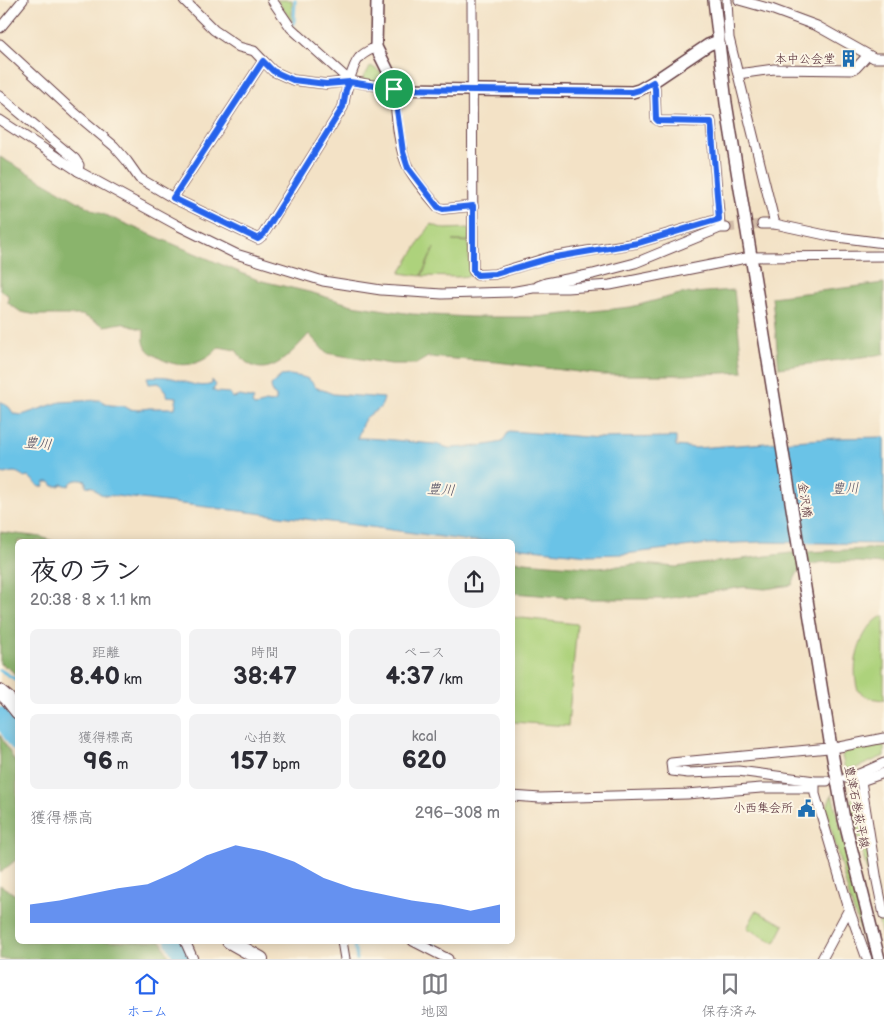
<!DOCTYPE html>
<html lang="ja">
<head>
<meta charset="utf-8">
<style>
  body { margin:0; font-family:"Balsamiq Sans","Klee One",sans-serif; background:#f2f2f3; color:#2b2b33; height:100vh; display:flex; flex-direction:column; font-size:19px; white-space:nowrap }
  * { box-sizing:border-box; margin:0 }
  p { font-size:16px; color:#7c7c81 }
  .icon { flex:none; width:28px; height:28px; fill:none; stroke:currentColor; stroke-width:2; stroke-linecap:round; stroke-linejoin:round }
  .map { position:relative; flex:1; overflow:hidden }
  .drawer { position:absolute; left:15px; top:539px; width:500px; height:405px; display:flex; flex-direction:column; background:#fff; border-radius:8px; box-shadow:0 2px 12px #0003 }
  .drawer>* { flex:none }
  .pin { position:absolute; display:grid; place-items:center; width:42px; height:42px; color:#fff; margin:-21px; border:2px solid #fff; border-radius:50%; box-shadow:0 1px 5px #0007 }
  .round { display:grid; place-items:center; flex:none; width:52px; height:52px; border-radius:26px; background:#f2f2f3 }
  .head { display:flex; align-items:center; justify-content:space-between; height:85px; padding:0 15px }
  h1 { font-size:28px; font-weight:800; line-height:38px }
  .figures { display:grid; grid-template-columns:repeat(3,1fr); gap:8px; height:85px; padding:5px 15px }
  .figures div { display:grid; align-content:center; border-radius:8px; background:#f2f2f3; text-align:center }
  .figures b { font-size:25px; font-weight:800 }
  .figures small { font-size:14px; font-weight:400 }
  .figures p { font-size:14px }
  .chart { height:140px; padding:10px 15px }
  .chart p { display:flex; justify-content:space-between }
  .chart svg { width:100%; height:90px; margin-top:5px; fill:#2563eb; opacity:.7 }
  .menu { display:flex; justify-content:space-around; align-items:center; height:70px; border-top:1px solid #e1e1e2; background:#fff; font-size:14px; color:#7c7c81 }
  .menu a { display:grid; justify-items:center; gap:2px }
  .menu .active { color:#2563eb }
  .map>svg:first-child { display:block }
  .green { fill:#add27c; stroke:#7c7854 }
  .forest { fill:#8ab46c; stroke:#6a6a4c }
  .water { fill:#6ac3e7; stroke:#5a7189 }
  .lines { fill:none; stroke-linecap:round; stroke-linejoin:round }
  .stream { stroke:#6ac3e7; stroke-width:3 }
  .river { stroke:#6ac3e7; stroke-width:18 }
  .street-tunnel { stroke:#d1bba7; stroke-width:9; stroke-dasharray:9 4.5; stroke-linecap:butt }
  .street-casing { stroke:#633c42; stroke-width:11 }
  .secondary-casing { stroke:#633c42; stroke-width:14 }
  .primary-casing { stroke:#633c42; stroke-width:16 }
  .street { stroke:#fff; stroke-width:9 }
  .secondary { stroke:#fff; stroke-width:11 }
  .primary { stroke:#fff; stroke-width:14 }
  .route-casing { stroke:#fff; stroke-width:10 }
  .route { stroke:#2563eb; stroke-width:6 }
  .labels { text-anchor:middle; stroke-width:4; stroke-linejoin:round; paint-order:stroke }
  .poi-label { font-size:12px; fill:#4a1f2b; stroke:#fcf5e5; text-anchor:end }
  .street-label { font-size:12px; fill:#4a1f2b; stroke:#fcf5e5 }
  .water-label { font-size:14px; font-style:italic; fill:#545063; stroke:#fcf5e5 }
</style>
</head>
<body>
<div class="map">
<svg width="884" height="959" viewBox="0 0 884 959">
  <rect width="100%" height="100%" fill="#fcf5e5"/>
  <filter id="ink" filterUnits="userSpaceOnUse"><feTurbulence type="fractalNoise" baseFrequency=".02" numOctaves="2"/><feDisplacementMap in="SourceGraphic" scale="10" xChannelSelector="R" yChannelSelector="G"/><feConvolveMatrix kernelMatrix="1 2 1 2 8 2 1 2 1" color-interpolation-filters="sRGB"/></filter>
  <filter id="wash" filterUnits="userSpaceOnUse"><feTurbulence type="fractalNoise" baseFrequency=".0096" numOctaves="4" result="noise"/><feDisplacementMap in="SourceGraphic" scale="20" xChannelSelector="R" yChannelSelector="G"/><feGaussianBlur stdDeviation="1.12" result="paint"/><feColorMatrix in="noise" values="0 0 0 0 0 0 0 0 0 0 0 0 0 0 0 0 0 1.4 0 .05"/><feComposite in="paint" operator="in"/></filter>
  <g filter="url(#wash)">
    <rect width="100%" height="100%" fill="#f3e2c6"/>
    <!-- green -->
    <g class="green">
      <path d="M277,0H292V22Z"/>
      <path d="M371,66L386,76L380,84L361,81Z"/>
      <path d="M431,224L444,229L469,228V241H453L469,242V276L457,277L422,276L434,248L421,276L400,273Z"/>
      <path d="M884,615V700H883L869,698L858,691C850,665 859,628 884,615Z"/>
      <path d="M512,617L577,624L568,726L513,722Z"/>
      <path d="M884,743V756L856,768L845,769L842,756L845,751Z"/>
      <path d="M832,794L873,959H870L850,900L826,809Z"/>
      <path d="M859,798L884,929V945L850,799Z"/>
      <path d="M756,911L784,925L775,943L747,928Z"/>
    </g>
    <!-- forest -->
    <g class="forest">
      <path d="M0,157L93,210L258,280L313,293L352,305L412,314L470,317H536L631,307L680,294L734,290L743,372L683,375H603L497,362L428,357L416,364H391L326,353L309,334C294,350 270,381 246,362C242,359 239,354 236,350L219,347C202,367 178,370 156,356C151,353 147,351 145,345C143,341 144,335 144,330L121,323L105,326L82,315H37L21,312L8,303V295L0,290Z"/>
      <path d="M884,283V354L779,368L772,297Z"/>
      <path d="M0,532L41,537L53,541H18L17,680C15,671 8,667 0,664Z"/>
      <path d="M884,548V564C865,563 813,556 799,571C796,574 794,581 792,585L765,589L744,587L664,599H589L513,593L512,561L597,568L641,564L676,567L791,553Z"/>
      <path d="M0,735L17,765V859L0,873Z"/>
      <path d="M0,885L17,896L18,941H161L170,959H0Z"/>
    </g>
    <!-- water -->
    <path class="water" d="M290,375C301,377 310,376 315,387L333,394L384,398C381,413 373,410 365,419C361,424 360,433 357,438C384,438 408,442 434,444C440,444 447,449 453,448C469,447 486,446 502,442L509,431L599,438L676,437V446L696,448L836,438L884,437V544L764,542L708,544L625,554L588,555L513,547L512,541H470L363,526L116,496C106,495 100,497 93,487L86,486V481C79,479 72,479 69,486L62,484L59,486H53L50,482H45L44,486L40,487L28,476L24,477C16,470 12,472 4,474L0,472V401L9,407L14,414L22,415L60,402L99,400L110,405L124,406L129,409L138,410L149,408H175L177,397L166,396V392L159,383L149,384L147,377C157,376 167,376 176,379C187,382 200,389 212,384V380L216,385L213,390L216,392L230,393L233,398L240,396L254,399L252,403L254,406L260,405L265,402L271,403L276,401V396L272,393L271,385L281,376Z"/>
    <g class="lines">
      <!-- stream -->
      <g class="stream">
        <path d="M294,24L295,0"/>
        <path d="M0,670L18,681"/>
        <path d="M353,941L357,959"/>
        <path d="M427,941L452,955"/>
      </g>
      <!-- river -->
      <g class="river">
        <path d="M0,716L18,743"/>
        <path d="M174,941L184,959"/>
      </g>
    </g>
  </g>
  <g filter="url(#ink)">
    <g class="lines">
      <!-- street-tunnel -->
      <path class="street-tunnel" d="M726,228L762,224"/>
      <defs>
        <g id="street">
          <path d="M184,0L214,30L239,47L254,51L273,71L293,80L326,84L350,81L394,89C396,111 398,151 409,169C417,183 428,195 438,207L443,209L473,206"/>
          <path d="M272,0L291,28L350,81"/>
          <path d="M472,0L473,270L477,275L495,274L550,257L637,243L719,219"/>
          <path d="M727,0L729,38L775,224"/>
          <path d="M739,0L771,9L817,26L874,58H884"/>
          <path d="M0,28L23,0"/>
          <path d="M0,44L76,114L114,146L127,161L139,178L173,198L258,239L263,235L343,107C345,95 352,66 359,58C363,53 370,50 376,47"/>
          <path d="M738,74L774,69L851,70L856,68L868,55"/>
          <path d="M653,82L655,88L656,119L659,121L711,122L720,225"/>
          <path d="M0,96L75,159L79,165L78,171"/>
          <path d="M0,120L78,171L177,225L236,254L323,281L381,290L442,294L511,292L533,288H567L610,285L751,257L884,256"/>
          <path d="M173,198L263,61"/>
          <path d="M762,224H775L830,236L884,243"/>
          <path d="M538,286L546,283L593,274L635,263L720,228H726"/>
          <path d="M859,774L861,781L877,881L884,915"/>
          <path d="M846,778L859,774L884,763"/>
          <path d="M827,781H815L738,771L688,773L672,771L671,763L839,747L884,738"/>
          <path d="M861,781L884,773"/>
          <path d="M815,784V794L849,909L867,959"/>
          <path d="M512,796L540,798L687,794L761,788H814"/>
          <path d="M185,941L193,959"/>
          <path d="M342,941L345,959"/>
          <path d="M413,941L448,959"/>
          <path d="M822,959L849,909"/>
        </g>
        <g id="secondary">
          <path d="M377,0L376,47L392,79L394,89L632,92L639,90L653,82L708,45L718,41"/>
          <path d="M714,0L726,103L831,747L844,819L879,959"/>
        </g>
        <g id="primary">
          <path d="M0,692L7,698L18,712"/>
          <path d="M229,941L261,959"/>
        </g>
      </defs>
      <!-- street casing -->
      <use href="#street" class="street-casing"/>
      <!-- secondary casing -->
      <use href="#secondary" class="secondary-casing"/>
      <!-- primary casing -->
      <use href="#primary" class="primary-casing"/>
      <!-- street -->
      <use href="#street" class="street"/>
      <!-- secondary -->
      <use href="#secondary" class="secondary"/>
      <!-- primary -->
      <use href="#primary" class="primary"/>
    </g>
  </g>
  <g class="lines" filter="url(#ink)">
    <defs>
      <path id="route" d="M394,89L350,82L326,84L293,80L273,71L263,61L173,198L258,239L263,235L343,107L346,90L350,82L394,89L632,92L639,90L653,82L655,88L656,119L658,121L711,122L719,219L638,243L550,258L495,274L477,275L473,270V206L443,209L438,207L408,168L403,152L394,89"/>
    </defs>
    <!-- route casing -->
    <use href="#route" class="route-casing"/>
    <!-- route -->
    <use href="#route" class="route"/>
  </g>
  <!-- icons -->
  <defs>
    <symbol id="building-bare" viewBox="-9 -9 18 18"><path d="M-4-6H4V6H1V3H-1V6H-4ZM-2.5-4.3h1.7v1.8h-1.7ZM.8-4.3h1.7v1.8H.8ZM-2.5-1h1.7V.8h-1.7ZM.8-1h1.7V.8H.8Z" fill="#1f6fb2" stroke="#fcf5e5" stroke-width="2.5" paint-order="stroke"/></symbol>
    <symbol id="civic-bare" viewBox="-9 -9 18 18"><path d="M-.6-6.5H3V-4.5H.6V-3L4-1V1h2V6H-6V1h2V-1L-.6-3ZM-1.2 2.5V6h2.4V2.5Z" fill="#1f6fb2" stroke="#fcf5e5" stroke-width="2.5" paint-order="stroke"/></symbol>
  </defs>
  <g fill-rule="evenodd">
    <use href="#building-bare" x="836" y="46" width="25" height="25"/>
    <use href="#civic-bare" x="794" y="796" width="25" height="25"/>
  </g>
  <g class="labels">
    <!-- poi labels -->
    <g class="poi-label">
      <text x="835" y="63">本中公会堂</text>
      <text x="793" y="812">小西集会所</text>
    </g>
    <!-- street labels -->
    <g class="street-label">
      <text transform="translate(805 500) rotate(81)" y="4">金沢橋</text>
      <text transform="translate(857 807) rotate(79)" y="4">豊津石巻萩平線</text>
    </g>
    <!-- water labels -->
    <g class="water-label">
      <text transform="translate(38 443) rotate(6)" y="5">豊川</text>
      <text transform="translate(845 488) rotate(-2)" y="5">豊川</text>
      <text transform="translate(441 489) rotate(4)" y="5">豊川</text>
    </g>
  </g>
</svg>
<div class="pin" style="left:394px;top:89px;background:#1e9e55"><svg class="icon" aria-label="arrive" viewBox="0 0 24 24"><path d="M6 21V4h12l-3 4 3 4H6"/></svg></div>
<section class="drawer">
<div class="head"><div><h1>夜のラン</h1><p>20:38 · 8 × 1.1 km</p></div><a class="round"><svg class="icon" aria-label="share" viewBox="0 0 24 24"><path d="M12 15V3M7 8l5-5 5 5M5 13v7h14v-7"/></svg></a></div>
<div class="figures">
<div><p>距離</p><b>8.40<small> km</small></b></div>
<div><p>時間</p><b>38:47</b></div>
<div><p>ペース</p><b>4:37<small> /km</small></b></div>
</div>
<div class="figures">
<div><p>獲得標高</p><b>96<small> m</small></b></div>
<div><p>心拍数</p><b>157<small> bpm</small></b></div>
<div><p>kcal</p><b>620</b></div>
</div>
<div class="chart"><p><span>獲得標高</span>296–308 m</p>
<svg viewBox="0 0 160 44" preserveAspectRatio="none"><path d="M0 44V35L10 33L20 30L30 27L40 25L50 19L60 11L70 6L80 9L90 14L100 22L110 27L120 30L130 33L140 35L150 38L160 35V44z"/></svg>
</div>
</section>
</div>
<nav class="menu">
<a class="active"><svg class="icon" aria-label="home" viewBox="0 0 24 24"><path d="M3 11l9-7 9 7M6 9v11h12V9"/></svg>ホーム</a>
<a><svg class="icon" aria-label="map" viewBox="0 0 24 24"><path d="M3 6l6-2 6 2 6-2v14l-6 2-6-2-6 2zM9 4v14M15 6v14"/></svg>地図</a>
<a><svg class="icon" aria-label="saved" viewBox="0 0 24 24"><path d="M7 4h10v16l-5-4-5 4z"/></svg>保存済み</a>
</nav>
</body>
</html>
